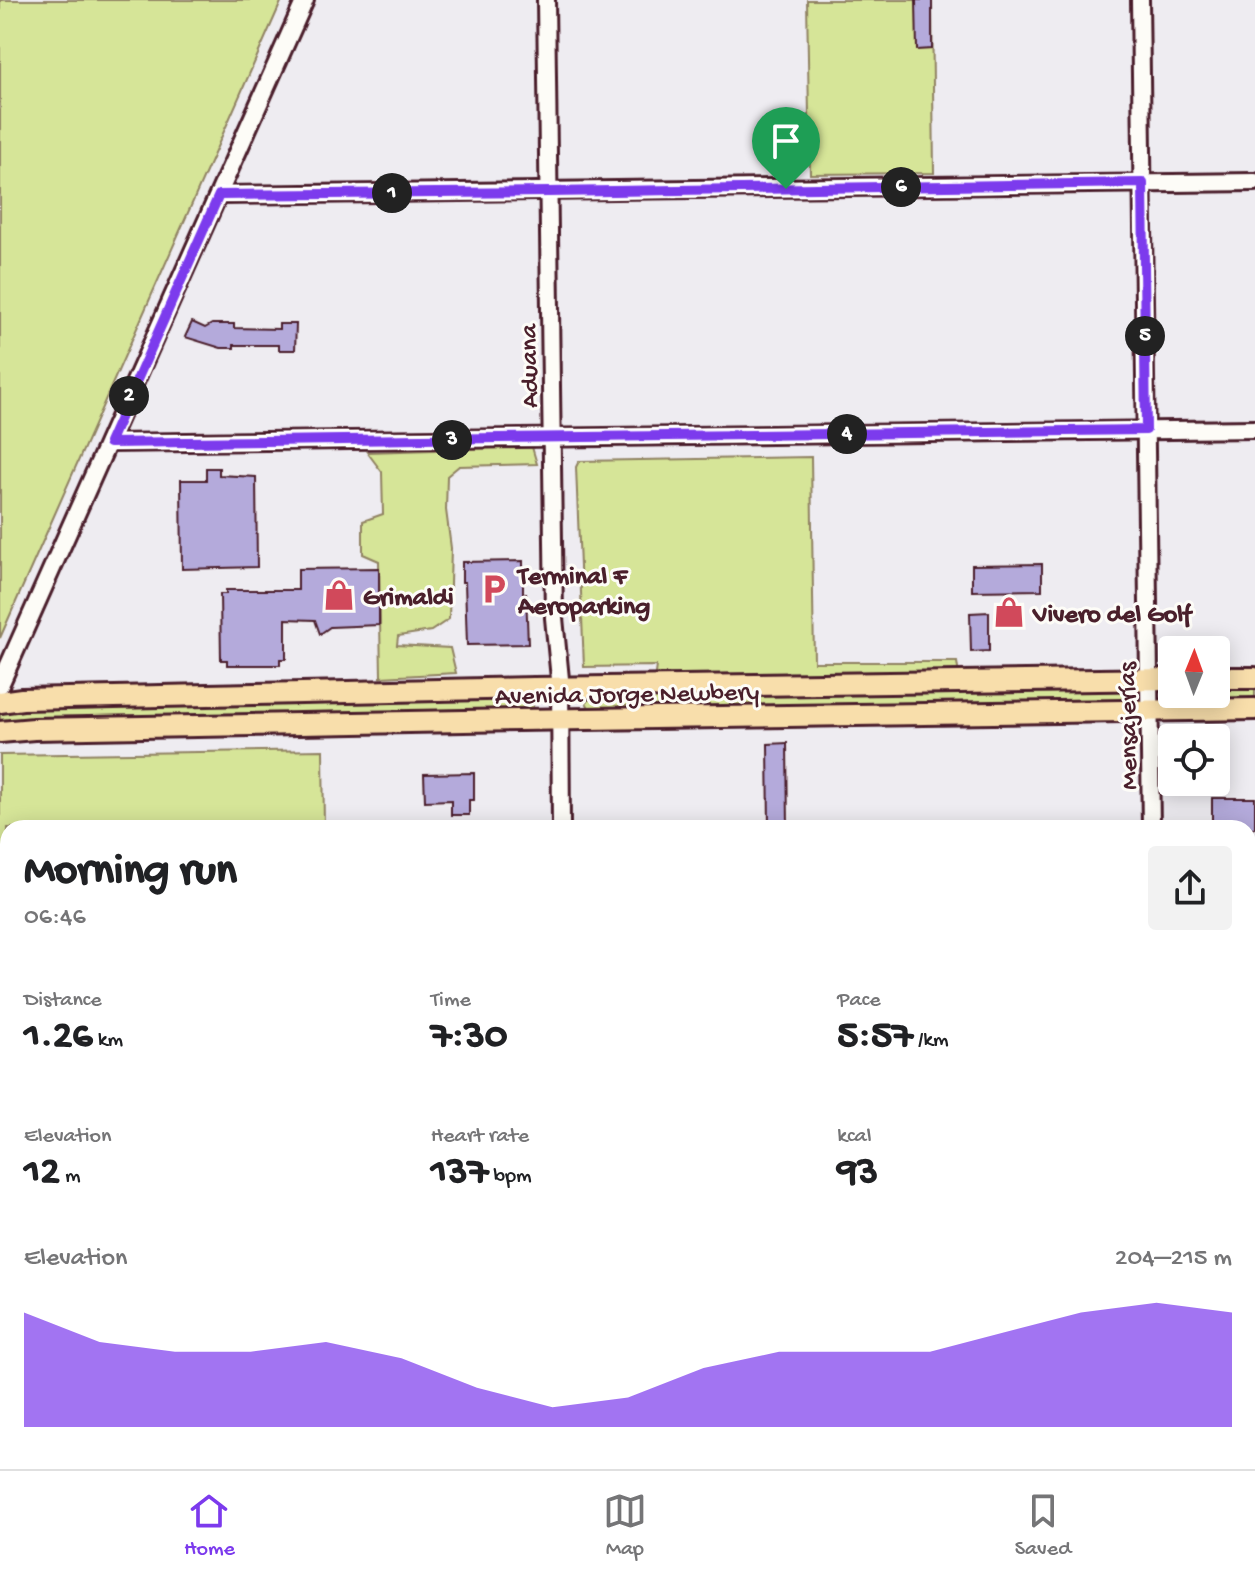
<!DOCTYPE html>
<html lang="en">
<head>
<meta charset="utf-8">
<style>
  body { margin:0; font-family:"Gochi Hand",sans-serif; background:#f2f2f2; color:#202124; height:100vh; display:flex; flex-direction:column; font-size:30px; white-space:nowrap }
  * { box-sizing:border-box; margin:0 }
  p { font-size:26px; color:#757577 }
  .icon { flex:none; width:44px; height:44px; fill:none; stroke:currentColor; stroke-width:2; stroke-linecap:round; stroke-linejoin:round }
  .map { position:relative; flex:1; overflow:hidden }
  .drawer { position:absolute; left:0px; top:820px; width:1256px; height:650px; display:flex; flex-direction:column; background:#fff; border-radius:24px 24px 0 0; box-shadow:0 4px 20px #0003 }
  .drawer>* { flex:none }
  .needle { width:52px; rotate:1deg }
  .buttons { position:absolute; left:1158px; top:636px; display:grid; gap:16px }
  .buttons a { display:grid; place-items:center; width:72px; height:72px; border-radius:8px; background:#fff; box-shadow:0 4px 20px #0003; font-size:40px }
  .pin { position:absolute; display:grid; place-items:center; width:68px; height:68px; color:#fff; margin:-82px -34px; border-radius:50% 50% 50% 0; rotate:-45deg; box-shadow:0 0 8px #0007 }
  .pin .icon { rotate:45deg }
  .km { position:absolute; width:40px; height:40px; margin:-20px; border-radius:50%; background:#222; color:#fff; font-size:22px; line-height:40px; text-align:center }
  .round { display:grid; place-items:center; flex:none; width:84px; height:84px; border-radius:8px; background:#f2f2f2 }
  .overview { display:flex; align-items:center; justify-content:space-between; height:136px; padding:0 24px }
  h1 { font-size:44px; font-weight:700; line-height:60px }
  .metrics { display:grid; grid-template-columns:repeat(3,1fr); gap:12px; height:136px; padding:8px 24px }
  .metrics div { display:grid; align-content:center }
  .metrics b { font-size:40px; font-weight:700 }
  .metrics small { font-size:22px; font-weight:400 }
  .metrics p { font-size:22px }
  .chart { height:224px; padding:16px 24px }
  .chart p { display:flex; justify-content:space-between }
  .chart svg { width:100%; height:144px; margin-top:8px; fill:#7c3aed; opacity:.7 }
  .tab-bar { display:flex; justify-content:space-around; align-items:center; height:112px; border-top:2px solid #e0e0e0; background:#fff; font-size:22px; color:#757577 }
  .tab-bar a { display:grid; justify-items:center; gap:4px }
  .tab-bar .selected { color:#7c3aed }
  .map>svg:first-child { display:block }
  .green { fill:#d6e598; stroke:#908262; stroke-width:2 }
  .building { fill:#b4aadb; stroke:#4a1f2b; stroke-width:2 }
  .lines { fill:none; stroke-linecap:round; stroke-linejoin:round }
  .minor-casing { stroke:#4a1f2b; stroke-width:22 }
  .major-casing { stroke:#4a1f2b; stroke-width:26 }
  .minor { stroke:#fdfcf7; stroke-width:16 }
  .major { stroke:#f8deab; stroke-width:20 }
  .route-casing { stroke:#fff; stroke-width:16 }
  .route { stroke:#7c3aed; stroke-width:10 }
  .labels { text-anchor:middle; stroke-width:6; stroke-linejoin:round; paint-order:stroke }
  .street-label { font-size:26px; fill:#4a1f2b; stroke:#fdfcf7 }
  .poi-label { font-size:26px; font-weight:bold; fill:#4a1f2b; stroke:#fdfcf7; text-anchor:start }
</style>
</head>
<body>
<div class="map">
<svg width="1255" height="1469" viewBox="0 0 1255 1469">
  <rect width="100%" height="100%" fill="#eeecf1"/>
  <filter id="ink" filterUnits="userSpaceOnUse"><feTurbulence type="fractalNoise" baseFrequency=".0125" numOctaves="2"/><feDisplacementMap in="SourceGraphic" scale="16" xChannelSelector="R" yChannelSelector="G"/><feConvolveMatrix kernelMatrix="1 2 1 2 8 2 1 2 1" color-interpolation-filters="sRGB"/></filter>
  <g filter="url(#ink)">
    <!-- green -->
    <g class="green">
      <path d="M0,0H282L0,638Z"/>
      <path d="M807,0H932L934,173L810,174Z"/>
      <path d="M532,447L537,464L459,466L447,476L446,510L451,548L449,619L431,631L398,636L397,645L450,648L456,673L381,677L379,561L363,554V521L383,514L382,472L367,452Z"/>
      <path d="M811,457L814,662H957L959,676L654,681L656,666L584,667L576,467L579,461Z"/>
      <path d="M1255,686V701L1180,702L1177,699L1176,694H1216V687Z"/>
      <path d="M1121,689L1124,693V701L1119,704L590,710L586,702L590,698L602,697Z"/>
      <path d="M530,698L533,702V709L528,712L17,719L0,721V709Z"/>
      <path d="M323,750L324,828H8V1462H333V1469H0V755Z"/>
    </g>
    <!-- building -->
    <g class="building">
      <path d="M916,0H932V49L917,50Z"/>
      <path d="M192,322L205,328L212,324H234V328L279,329V324H296L295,350H279V345H234V348H221L185,337Z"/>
      <path d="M206,468H219V475L256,477L257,567L182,569L181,480H206Z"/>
      <path d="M523,561V593H526L528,644L467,645L465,582H462V562Z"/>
      <path d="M1042,564V590L972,591V565Z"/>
      <path d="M379,568V625L330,627L320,634L315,620L286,619V659H280V665H227V660H221L220,594H226V590H298V569Z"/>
      <path d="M989,612V651L971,652L970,613Z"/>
      <path d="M787,743L788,828H769L768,744Z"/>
      <path d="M474,773V800H469V815H451V800L425,801L424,774Z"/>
      <rect x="1212" y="798" width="43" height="30"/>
    </g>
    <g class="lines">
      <defs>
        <g id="minor">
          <path d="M546,0L554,618L560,679L561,828"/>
          <path d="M1140,0L1151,828"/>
          <path d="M219,195L1255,182"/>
          <path d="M109,443L1255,429"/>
          <path d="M0,685L305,0"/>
          <path d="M1248,943H1255"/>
          <path d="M1248,1171H1255"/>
          <path d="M1248,1399H1255"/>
          <path d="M569,1462V1469"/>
          <path d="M1160,1462V1469"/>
        </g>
        <g id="major">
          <path d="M1216,678H1255"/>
          <path d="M0,702L22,699L534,688L1172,679"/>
          <path d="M0,732L34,729L519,720L1255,709"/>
        </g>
      </defs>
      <!-- minor casing -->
      <use href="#minor" class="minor-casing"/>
      <!-- major casing -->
      <use href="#major" class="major-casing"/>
      <!-- minor -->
      <use href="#minor" class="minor"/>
      <!-- major -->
      <use href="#major" class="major"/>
    </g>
  </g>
  <g class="lines" filter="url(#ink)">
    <defs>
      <path id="route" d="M1143,183L1146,430L109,443L219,195L549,192Z"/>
    </defs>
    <!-- route casing -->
    <use href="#route" class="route-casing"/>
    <!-- route -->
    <use href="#route" class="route"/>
  </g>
  <!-- icons -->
  <defs>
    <symbol id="parking-bare" viewBox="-9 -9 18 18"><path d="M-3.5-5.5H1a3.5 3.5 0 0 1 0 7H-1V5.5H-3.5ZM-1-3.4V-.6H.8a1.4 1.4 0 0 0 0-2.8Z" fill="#d1495b" stroke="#fdfcf7" stroke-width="2.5" paint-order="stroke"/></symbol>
    <symbol id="shop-bare" viewBox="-9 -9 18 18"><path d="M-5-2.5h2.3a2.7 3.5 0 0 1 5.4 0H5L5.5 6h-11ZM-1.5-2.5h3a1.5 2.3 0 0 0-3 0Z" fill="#d1495b" stroke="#fdfcf7" stroke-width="2.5" paint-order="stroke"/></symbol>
  </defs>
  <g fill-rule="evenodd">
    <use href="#parking-bare" x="472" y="567" width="44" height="44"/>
    <use href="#shop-bare" x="317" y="573" width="44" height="44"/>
    <use href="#shop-bare" x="987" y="590" width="44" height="44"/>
  </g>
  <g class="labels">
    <!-- street labels -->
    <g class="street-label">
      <text transform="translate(527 366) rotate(-91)" y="9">Aduana</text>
      <text transform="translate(627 692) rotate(-1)" y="9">Avenida Jorge Newbery</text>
      <text transform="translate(1126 726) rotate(-91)" y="9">Mensajerías</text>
    </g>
    <!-- poi labels -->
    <g class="poi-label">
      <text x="518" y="583">Terminal F<tspan x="518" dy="30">Aeroparking</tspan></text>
      <text x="363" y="604">Grimaldi</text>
      <text x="1033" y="621">Vivero del Golf</text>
    </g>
  </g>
</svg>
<div class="buttons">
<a><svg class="needle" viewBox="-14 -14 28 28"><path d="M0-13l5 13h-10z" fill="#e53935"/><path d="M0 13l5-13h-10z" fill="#757577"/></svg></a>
<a><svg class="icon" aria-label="locate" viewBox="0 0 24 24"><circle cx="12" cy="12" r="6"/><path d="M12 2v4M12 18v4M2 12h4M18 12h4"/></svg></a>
</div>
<div class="pin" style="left:786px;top:189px;background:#1e9e55"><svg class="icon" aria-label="arrive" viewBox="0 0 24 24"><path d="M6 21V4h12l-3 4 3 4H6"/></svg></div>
<b class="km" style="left:392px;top:193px">1</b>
<b class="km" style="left:129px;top:396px">2</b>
<b class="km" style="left:452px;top:440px">3</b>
<b class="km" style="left:847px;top:434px">4</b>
<b class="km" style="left:1145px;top:336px">5</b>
<b class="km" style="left:901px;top:187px">6</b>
<section class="drawer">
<div class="overview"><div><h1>Morning run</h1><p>06:46</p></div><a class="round"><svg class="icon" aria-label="share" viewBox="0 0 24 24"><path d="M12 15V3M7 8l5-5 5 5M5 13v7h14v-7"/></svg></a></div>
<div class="metrics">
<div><p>Distance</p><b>1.26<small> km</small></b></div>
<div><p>Time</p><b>7:30</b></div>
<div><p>Pace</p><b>5:57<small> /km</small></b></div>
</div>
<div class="metrics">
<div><p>Elevation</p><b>12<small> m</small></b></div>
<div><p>Heart rate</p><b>137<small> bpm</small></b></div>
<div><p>kcal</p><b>93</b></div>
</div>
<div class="chart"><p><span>Elevation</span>204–215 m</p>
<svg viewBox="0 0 160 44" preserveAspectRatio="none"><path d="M0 44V9L10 18L20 21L30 21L40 18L50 23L60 32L70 38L80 35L90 26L100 21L110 21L120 21L130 15L140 9L150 6L160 9V44z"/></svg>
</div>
</section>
</div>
<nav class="tab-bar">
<a class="selected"><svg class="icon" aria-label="home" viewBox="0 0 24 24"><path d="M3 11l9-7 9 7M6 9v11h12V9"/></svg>Home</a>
<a><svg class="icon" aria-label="map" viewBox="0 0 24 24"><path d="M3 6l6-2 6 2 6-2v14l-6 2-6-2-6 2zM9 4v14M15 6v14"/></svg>Map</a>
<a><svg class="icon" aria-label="saved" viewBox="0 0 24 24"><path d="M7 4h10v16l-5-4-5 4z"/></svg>Saved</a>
</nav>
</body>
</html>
